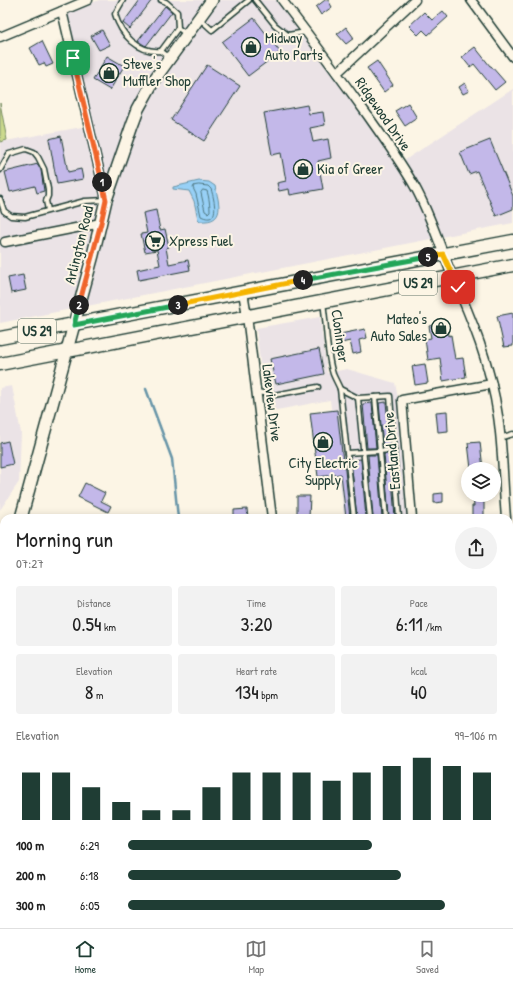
<!DOCTYPE html>
<html lang="en">
<head>
<meta charset="utf-8">
<style>
  body { margin:0; font-family:"Patrick Hand",sans-serif; background:#f2f2f2; color:#222; height:100vh; display:flex; flex-direction:column; font-size:15px; white-space:nowrap }
  * { box-sizing:border-box; margin:0 }
  p { font-size:13px; color:#767676 }
  .icon { flex:none; width:22px; height:22px; fill:none; stroke:currentColor; stroke-width:2; stroke-linecap:round; stroke-linejoin:round }
  .map { position:relative; flex:1; overflow:hidden }
  .details { position:absolute; left:0px; top:514px; width:513px; height:414px; display:flex; flex-direction:column; background:#fff; border-radius:12px 12px 0 0; box-shadow:0 2px 10px #0003 }
  .details>* { flex:none }
  .buttons { position:absolute; left:461px; top:462px; display:grid; gap:8px }
  .buttons a { display:grid; place-items:center; width:40px; height:40px; border-radius:50%; background:#fff; box-shadow:0 2px 10px #0003; font-size:20px }
  .pin { position:absolute; display:grid; place-items:center; width:34px; height:34px; color:#fff; margin:-17px; border-radius:8px; box-shadow:0 2px 6px #0006 }
  .km { position:absolute; width:20px; height:20px; margin:-10px; border-radius:50%; background:#222; color:#fff; font-size:11px; line-height:20px; text-align:center }
  .round { display:grid; place-items:center; flex:none; width:42px; height:42px; border-radius:21px; background:#f2f2f2 }
  .summary { display:flex; align-items:center; justify-content:space-between; height:68px; padding:0 16px }
  h1 { font-size:22px; font-weight:600; line-height:30px }
  .metrics { display:grid; grid-template-columns:repeat(3,1fr); gap:6px; height:68px; padding:4px 16px }
  .metrics div { display:grid; align-content:center; border-radius:4px; background:#f2f2f2; text-align:center }
  .metrics b { font-size:20px; font-weight:600 }
  .metrics small { font-size:11px; font-weight:400 }
  .metrics p { font-size:11px }
  .chart { height:112px; padding:8px 16px }
  .chart p { display:flex; justify-content:space-between }
  .chart svg { width:100%; height:72px; margin-top:4px; stroke:#1f3d34; stroke-width:6 }
  ul { padding:0 16px; list-style:none; font-size:13px }
  li { display:grid; grid-template-columns:64px 48px 1fr; align-items:center; height:30px }
  li i { height:10px; border-radius:5px; background:#1f3d34 }
  .tab-bar { display:flex; justify-content:space-around; align-items:center; height:56px; border-top:1px solid #e0e0e0; background:#fff; font-size:11px; color:#767676 }
  .tab-bar a { display:grid; justify-items:center; gap:2px }
  .tab-bar .active { color:#1f3d34 }
  .map>svg:first-child { display:block }
  .built { fill:#ebe3e6 }
  .green { fill:#cbd98d; stroke:#758b60 }
  .water { fill:#97d0f6; stroke:#6795a8 }
  .lines { fill:none; stroke-linecap:round; stroke-linejoin:round }
  .shore { stroke:#4f7882; stroke-width:1 }
  .stream { stroke:#6795a8; stroke-width:2.5 }
  .building { fill:#c3b8e9; stroke:#1f3d34 }
  .service-casing { stroke:#1f3d34; stroke-width:7 }
  .minor-casing { stroke:#1f3d34; stroke-width:11 }
  .secondary-casing { stroke:#1f3d34; stroke-width:14 }
  .primary-casing { stroke:#1f3d34; stroke-width:15 }
  .service { stroke:#fcf5e5; stroke-width:4 }
  .minor { stroke:#fcf5e5; stroke-width:8 }
  .secondary { stroke:#fcf5e5; stroke-width:11 }
  .primary { stroke:#fcf5e5; stroke-width:12 }
  .split-1-casing { stroke:#fff; stroke-width:8 }
  .split-2-casing { stroke:#fff; stroke-width:8 }
  .split-3-casing { stroke:#fff; stroke-width:8 }
  .split-4-casing { stroke:#fff; stroke-width:8 }
  .split-5-casing { stroke:#fff; stroke-width:8 }
  .split-6-casing { stroke:#fff; stroke-width:8 }
  .split-1 { stroke:#f0652b; stroke-width:5 }
  .split-2 { stroke:#f0652b; stroke-width:5 }
  .split-3 { stroke:#22a559; stroke-width:5 }
  .split-4 { stroke:#f5b400; stroke-width:5 }
  .split-5 { stroke:#22a559; stroke-width:5 }
  .split-6 { stroke:#f5b400; stroke-width:5 }
  .labels { text-anchor:middle; stroke-width:4; stroke-linejoin:round; paint-order:stroke }
  .shield { fill:#fcf5e5; stroke:#617469; stroke-width:1 }
  .shield-label { font-size:14px; font-weight:bold; fill:#1f3d34 }
  .poi-label { font-size:15px; fill:#1f3d34; stroke:#fcf5e5; text-anchor:start }
  .street-label { font-size:15px; fill:#1f3d34; stroke:#fcf5e5 }
</style>
</head>
<body>
<div class="map">
<svg width="513" height="928" viewBox="0 0 513 928">
  <rect width="100%" height="100%" fill="#fcf5e5"/>
  <filter id="ink" filterUnits="userSpaceOnUse"><feTurbulence type="fractalNoise" baseFrequency=".025" numOctaves="2"/><feDisplacementMap in="SourceGraphic" scale="8" xChannelSelector="R" yChannelSelector="G"/><feConvolveMatrix kernelMatrix="1 2 1 2 8 2 1 2 1" color-interpolation-filters="sRGB"/></filter>
  <g filter="url(#ink)">
    <!-- built -->
    <g class="built">
      <path d="M99,0H286L402,162L513,89V223L0,323V142L93,125L66,14Z"/>
      <path d="M320,317L327,373L347,369L395,383L399,403L409,518H344L330,400L266,412L256,328Z"/>
      <path d="M12,386L21,433L19,482L0,510V388Z"/>
    </g>
    <!-- green -->
    <path class="green" d="M0,103L7,140L0,142Z"/>
    <!-- water -->
    <g class="water">
      <path d="M199,181L209,182L215,186C219,203 226,223 200,221L198,219L194,201L189,191L173,189V187Z"/>
      <path d="M194,924H268L270,928H195Z"/>
    </g>
    <g class="lines">
      <!-- shore -->
      <g class="shore">
        <path d="M199,185L208,186L211,189C214,198 221,226 201,216L196,194L193,188L194,186Z"/>
        <path d="M203,190L207,191C209,197 210,205 210,211L208,213L205,211L201,193Z"/>
      </g>
      <!-- stream -->
      <g class="stream">
        <path d="M146,389L172,459L178,518"/>
        <path d="M135,928L137,924"/>
      </g>
    </g>
    <!-- building -->
    <g class="building">
      <path d="M140,0H152L130,29L123,23Z"/>
      <path d="M325,0H328L332,7L321,15L316,7Z"/>
      <path d="M165,6L172,12L146,46L144,45L138,41Z"/>
      <path d="M443,11L448,17L428,35L423,30L418,35L409,26L424,12L432,20Z"/>
      <path d="M254,18L280,52L248,76L222,42Z"/>
      <path d="M346,27L354,38L346,44L337,34Z"/>
      <path d="M102,30L110,45L99,50L91,36Z"/>
      <path d="M42,41L53,64L46,67L44,63L39,65L30,48Z"/>
      <path d="M475,47L490,66H491L505,82L495,90L474,64L470,67L462,57Z"/>
      <path d="M107,56L124,66L110,90L93,80Z"/>
      <path d="M377,61L393,85L384,92L367,68Z"/>
      <path d="M207,65L240,86L204,141L171,120Z"/>
      <path d="M465,83L469,91L463,94L459,87Z"/>
      <path d="M408,103L417,118L405,126L395,111Z"/>
      <path d="M307,105L309,114L323,112L325,125L310,128L313,142L328,139L331,158L318,161L323,189L290,195L289,189L279,191L277,183L286,181L281,153L272,155L264,113Z"/>
      <path d="M61,136L68,172L81,169L83,179L57,184L49,139Z"/>
      <path d="M490,140L513,196V209L496,216L477,171L469,174L460,152Z"/>
      <path d="M38,164L41,170L44,191L37,193L35,186L10,192L5,172Z"/>
      <path d="M156,210L160,230L165,229L169,247L166,248L169,264L188,260L190,270L139,280L137,270L160,265L157,250L145,252L141,234L147,233L143,213Z"/>
      <path d="M23,275L26,290L11,293L8,278Z"/>
      <path d="M513,313V346L504,347L497,316Z"/>
      <path d="M446,323L448,326L449,336L451,335L455,359L463,358L466,377L443,381L440,358L428,360L425,339L431,338L429,326Z"/>
      <path d="M365,329L367,338L359,340L361,352L353,354L350,341L337,344L335,335Z"/>
      <path d="M319,349L324,374L276,384L270,359Z"/>
      <path d="M425,364L428,383L415,385L412,366Z"/>
      <path d="M386,402L390,445V447H383L379,403Z"/>
      <path d="M371,403H372L376,448H367L363,404Z"/>
      <path d="M337,410L343,461H344L350,518H346L341,474L318,477L310,413Z"/>
      <path d="M447,411L448,431L438,432L436,412Z"/>
      <path d="M8,441L13,464L0,467V443Z"/>
      <path d="M480,442L483,469H471L468,443Z"/>
      <path d="M384,454H390L395,518H389Z"/>
      <path d="M368,455H377L382,518H373Z"/>
      <path d="M361,459L366,518H357L351,460Z"/>
      <path d="M85,483L105,493L101,501L111,506L108,512L78,497Z"/>
      <path d="M443,493V502L434,503V494Z"/>
      <path d="M473,495H484V518H472V506H474Z"/>
      <path d="M297,496H310L309,518H297Z"/>
      <path d="M247,509L248,518H234V510Z"/>
    </g>
    <g class="lines">
      <defs>
        <g id="service">
          <path d="M123,0L115,14C121,35 138,53 161,51L169,57"/>
          <path d="M161,0L166,2L177,12L178,28L186,34"/>
          <path d="M255,0L275,25L288,35L306,32"/>
          <path d="M200,19L212,30L249,0"/>
          <path d="M161,51L178,28"/>
          <path d="M0,170L9,154L26,149L34,152L38,157L44,169L48,189V196L46,201L48,210"/>
          <path d="M0,199L4,211L11,216L25,217L85,201L106,200"/>
          <path d="M323,303C327,326 326,353 333,374C335,379 338,384 340,389L354,518"/>
          <path d="M340,389L358,398L390,396L399,518"/>
          <path d="M257,392L274,395L318,387"/>
          <path d="M375,397L386,518"/>
          <path d="M358,398L370,518"/>
          <path d="M500,438L513,434"/>
          <path d="M347,453L394,450"/>
          <path d="M0,907L4,906"/>
        </g>
        <g id="minor">
          <path d="M282,0C311,38 340,77 368,116C384,139 401,162 415,187C430,214 439,244 451,273C472,319 491,366 498,416C503,449 503,484 506,518"/>
          <path d="M471,0L513,57"/>
          <path d="M62,11L106,199"/>
          <path d="M0,37L88,0"/>
          <path d="M337,73L415,0"/>
          <path d="M5,242L101,223"/>
          <path d="M243,292L247,316L272,518"/>
          <path d="M412,518L402,400L492,384"/>
          <path d="M509,544L513,585"/>
          <path d="M0,770L4,769"/>
          <path d="M446,924V928"/>
        </g>
        <g id="secondary">
          <path d="M21,518L93,255L106,200L132,125L138,109L154,80L212,0"/>
          <path d="M4,585C0,614 0,644 4,673"/>
          <path d="M34,924V928"/>
        </g>
        <g id="primary">
          <path d="M0,338L513,241"/>
          <path d="M0,364L513,265"/>
        </g>
      </defs>
      <!-- service casing -->
      <use href="#service" class="service-casing"/>
      <!-- minor casing -->
      <use href="#minor" class="minor-casing"/>
      <!-- secondary casing -->
      <use href="#secondary" class="secondary-casing"/>
      <!-- primary casing -->
      <use href="#primary" class="primary-casing"/>
      <!-- service -->
      <use href="#service" class="service"/>
      <!-- minor -->
      <use href="#minor" class="minor"/>
      <!-- secondary -->
      <use href="#secondary" class="secondary"/>
      <!-- primary -->
      <use href="#primary" class="primary"/>
    </g>
  </g>
  <g class="lines" filter="url(#ink)">
    <defs>
      <path id="split-1" d="M73,58L102,182"/>
      <path id="split-2" d="M79,305L101,223L106,200L102,182"/>
      <path id="split-3" d="M79,305L74,325L178,305"/>
      <path id="split-4" d="M178,305L303,280"/>
      <path id="split-5" d="M303,280L428,257"/>
      <path id="split-6" d="M428,257L443,254L458,287"/>
    </defs>
    <!-- split-1 casing -->
    <use href="#split-1" class="split-1-casing"/>
    <!-- split-2 casing -->
    <use href="#split-2" class="split-2-casing"/>
    <!-- split-3 casing -->
    <use href="#split-3" class="split-3-casing"/>
    <!-- split-4 casing -->
    <use href="#split-4" class="split-4-casing"/>
    <!-- split-5 casing -->
    <use href="#split-5" class="split-5-casing"/>
    <!-- split-6 casing -->
    <use href="#split-6" class="split-6-casing"/>
    <!-- split-1 -->
    <use href="#split-1" class="split-1"/>
    <!-- split-2 -->
    <use href="#split-2" class="split-2"/>
    <!-- split-3 -->
    <use href="#split-3" class="split-3"/>
    <!-- split-4 -->
    <use href="#split-4" class="split-4"/>
    <!-- split-5 -->
    <use href="#split-5" class="split-5"/>
    <!-- split-6 -->
    <use href="#split-6" class="split-6"/>
  </g>
  <!-- icons -->
  <defs>
    <symbol id="shop-ring" viewBox="-11 -11 22 22"><circle r="9.5" fill="#fcf5e5" stroke="#1f3d34" stroke-width="1.5"/><path d="M-5-2.5h2.3a2.7 3.5 0 0 1 5.4 0H5L5.5 6h-11ZM-1.5-2.5h3a1.5 2.3 0 0 0-3 0Z" fill="#1f3d34"/></symbol>
    <symbol id="supermarket-ring" viewBox="-11 -11 22 22"><circle r="9.5" fill="#fcf5e5" stroke="#1f3d34" stroke-width="1.5"/><path d="M-6-5.5h2.5l.6 2H6L4.5 2H-2.5L-4.4-4H-6ZM-1.5 3.2a1.3 1.3 0 1 0 .1 0ZM3 3.2a1.3 1.3 0 1 0 .1 0Z" fill="#1f3d34"/></symbol>
  </defs>
  <g fill-rule="evenodd">
    <use href="#shop-ring" x="240" y="36" width="22" height="22"/>
    <use href="#shop-ring" x="98" y="62" width="22" height="22"/>
    <use href="#shop-ring" x="292" y="158" width="22" height="22"/>
    <use href="#supermarket-ring" x="144" y="230" width="22" height="22"/>
    <use href="#shop-ring" x="430" y="317" width="22" height="22"/>
    <use href="#shop-ring" x="312" y="431" width="22" height="22"/>
  </g>
  <g class="labels">
    <!-- shield labels -->
    <g class="shield">
      <rect x="399" y="271" width="38" height="24" rx="3"/>
      <rect x="18" y="319" width="38" height="24" rx="3"/>
    </g>
    <g class="shield-label">
      <text x="418" y="288">US 29</text>
      <text x="37" y="336">US 29</text>
    </g>
    <!-- poi labels -->
    <g class="poi-label">
      <text x="265" y="43">Midway<tspan x="265" dy="17">Auto Parts</tspan></text>
      <text x="123" y="69">Steve's<tspan x="123" dy="17">Muffler Shop</tspan></text>
      <text x="317" y="174">Kia of Greer</text>
      <text x="169" y="246">Xpress Fuel</text>
      <text x="427" y="324" text-anchor="end">Mateo's<tspan x="427" dy="17">Auto Sales</tspan></text>
      <text x="323" y="468" text-anchor="middle">City Electric<tspan x="323" dy="17">Supply</tspan></text>
    </g>
    <!-- street labels -->
    <g class="street-label">
      <text transform="translate(383 114) rotate(55)" y="5">Ridgewood Drive</text>
      <text transform="translate(79 245) rotate(-76)" y="5">Arlington Road</text>
      <text transform="translate(340 336) rotate(82)" y="5">Cloninger</text>
      <text transform="translate(272 403) rotate(83)" y="5">Lakeview Drive</text>
      <text transform="translate(392 451) rotate(-95)" y="5">Eastland Drive</text>
    </g>
  </g>
</svg>
<div class="buttons">
<a><svg class="icon" aria-label="layers" viewBox="0 0 24 24"><path d="M12 4l9 5-9 5-9-5zM3 14l9 5 9-5"/></svg></a>
</div>
<div class="pin" style="left:73px;top:58px;background:#1e9e55"><svg class="icon" aria-label="arrive" viewBox="0 0 24 24"><path d="M6 21V4h12l-3 4 3 4H6"/></svg></div>
<div class="pin" style="left:458px;top:287px;background:#d93025"><svg class="icon" aria-label="check" viewBox="0 0 24 24"><path d="M5 12l5 5 9-10"/></svg></div>
<b class="km" style="left:102px;top:182px">1</b>
<b class="km" style="left:79px;top:305px">2</b>
<b class="km" style="left:178px;top:305px">3</b>
<b class="km" style="left:303px;top:280px">4</b>
<b class="km" style="left:428px;top:257px">5</b>
<section class="details">
<div class="summary"><div><h1>Morning run</h1><p>07:27</p></div><a class="round"><svg class="icon" aria-label="share" viewBox="0 0 24 24"><path d="M12 15V3M7 8l5-5 5 5M5 13v7h14v-7"/></svg></a></div>
<div class="metrics">
<div><p>Distance</p><b>0.54<small> km</small></b></div>
<div><p>Time</p><b>3:20</b></div>
<div><p>Pace</p><b>6:11<small> /km</small></b></div>
</div>
<div class="metrics">
<div><p>Elevation</p><b>8<small> m</small></b></div>
<div><p>Heart rate</p><b>134<small> bpm</small></b></div>
<div><p>kcal</p><b>40</b></div>
</div>
<div class="chart"><p><span>Elevation</span>99–106 m</p>
<svg viewBox="0 0 160 44" preserveAspectRatio="none"><path d="M5 44V15M15 44V15M25 44V24M35 44V33M45 44V38M55 44V38M65 44V24M75 44V15M85 44V15M95 44V15M105 44V20M115 44V15M125 44V11M135 44V6M145 44V11M155 44V15"/></svg>
</div>
<ul>
<li><b>100 m</b>6:29<i style="width:66%"></i></li>
<li><b>200 m</b>6:18<i style="width:74%"></i></li>
<li><b>300 m</b>6:05<i style="width:86%"></i></li>
</ul>
</section>
</div>
<nav class="tab-bar">
<a class="active"><svg class="icon" aria-label="home" viewBox="0 0 24 24"><path d="M3 11l9-7 9 7M6 9v11h12V9"/></svg>Home</a>
<a><svg class="icon" aria-label="map" viewBox="0 0 24 24"><path d="M3 6l6-2 6 2 6-2v14l-6 2-6-2-6 2zM9 4v14M15 6v14"/></svg>Map</a>
<a><svg class="icon" aria-label="saved" viewBox="0 0 24 24"><path d="M7 4h10v16l-5-4-5 4z"/></svg>Saved</a>
</nav>
</body>
</html>
